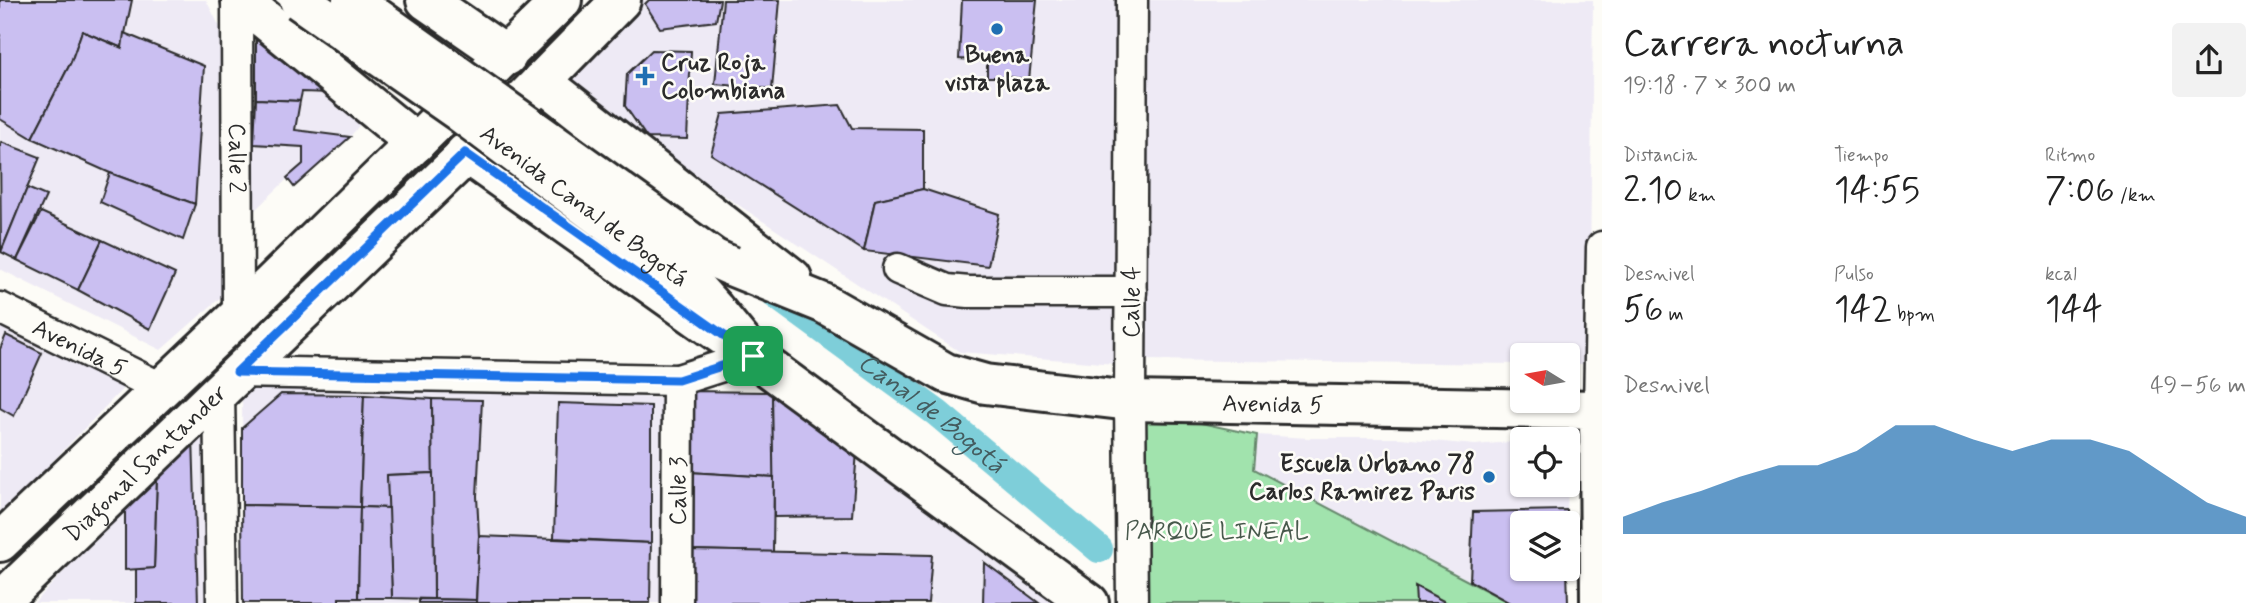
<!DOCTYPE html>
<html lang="es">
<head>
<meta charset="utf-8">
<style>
  body { margin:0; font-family:Mynerve,sans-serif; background:#f2f2f2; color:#222; height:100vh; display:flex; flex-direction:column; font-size:26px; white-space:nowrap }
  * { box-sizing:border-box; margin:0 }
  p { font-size:23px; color:#767676 }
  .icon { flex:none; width:38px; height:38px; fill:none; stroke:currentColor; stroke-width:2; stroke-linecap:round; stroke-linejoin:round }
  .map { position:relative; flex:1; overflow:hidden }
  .sheet { display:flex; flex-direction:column; background:#fff; width:665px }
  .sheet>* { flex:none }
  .needle { width:46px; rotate:281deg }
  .fabs { position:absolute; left:1510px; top:343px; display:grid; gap:14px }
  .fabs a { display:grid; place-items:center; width:70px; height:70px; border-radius:7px; background:#fff; box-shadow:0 2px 5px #0004; font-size:35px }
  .pin { position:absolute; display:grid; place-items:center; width:60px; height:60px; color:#fff; margin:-30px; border-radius:14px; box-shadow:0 4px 10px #0006 }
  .round { display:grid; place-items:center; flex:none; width:74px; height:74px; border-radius:7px; background:#f2f2f2 }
  .overview { display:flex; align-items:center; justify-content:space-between; height:119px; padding:0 21px }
  h1 { font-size:38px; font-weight:600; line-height:52px }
  .metrics { display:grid; grid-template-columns:repeat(3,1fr); gap:10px; height:119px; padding:7px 21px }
  .metrics div { display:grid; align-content:center }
  .metrics b { font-size:35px; font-weight:600 }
  .metrics small { font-size:19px; font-weight:400 }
  .metrics p { font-size:19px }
  .chart { height:196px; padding:14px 21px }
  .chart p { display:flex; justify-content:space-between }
  .chart svg { width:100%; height:126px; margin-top:7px; fill:#1f6fb2; opacity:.7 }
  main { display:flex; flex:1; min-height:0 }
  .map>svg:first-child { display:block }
  .built { fill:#eeeaf5 }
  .green { fill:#a1e3ad; stroke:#66876c; stroke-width:2 }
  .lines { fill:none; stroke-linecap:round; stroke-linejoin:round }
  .canal { stroke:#7eced9; stroke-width:28 }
  .building { fill:#cabff1; stroke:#2b2b2b; stroke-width:2 }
  .minor-casing { stroke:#2b2b2b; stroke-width:35 }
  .major-casing { stroke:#2b2b2b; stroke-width:44 }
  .minor { stroke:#fdfcf7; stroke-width:30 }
  .major { stroke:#fdfcf7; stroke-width:38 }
  .major-bridge-casing { stroke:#2b2b2b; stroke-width:44; stroke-linecap:butt }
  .major-bridge { stroke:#fdfcf7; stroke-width:38 }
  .route-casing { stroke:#fff; stroke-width:14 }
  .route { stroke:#1a73e8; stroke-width:9 }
  .poi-dot { fill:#1f6fb2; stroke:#fdfcf7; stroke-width:2.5 }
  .labels { text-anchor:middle; stroke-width:5; stroke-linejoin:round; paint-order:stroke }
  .poi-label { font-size:24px; font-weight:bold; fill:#2b2b2b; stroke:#fdfcf7 }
  .street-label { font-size:24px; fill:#2b2b2b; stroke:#fdfcf7 }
  .park-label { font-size:24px; fill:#48594c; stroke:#fdfcf7 }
  .water-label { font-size:26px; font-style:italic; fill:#445c5f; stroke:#fdfcf7 }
</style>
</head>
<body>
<main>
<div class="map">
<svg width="1602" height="603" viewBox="0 0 1602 603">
  <rect width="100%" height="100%" fill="#fdfcf7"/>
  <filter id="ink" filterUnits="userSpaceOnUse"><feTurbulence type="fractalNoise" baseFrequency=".0143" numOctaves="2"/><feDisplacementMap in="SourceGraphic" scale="14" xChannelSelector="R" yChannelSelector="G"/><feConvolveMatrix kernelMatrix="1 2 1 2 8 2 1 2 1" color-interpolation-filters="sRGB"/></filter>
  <g filter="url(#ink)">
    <!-- built -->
    <g class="built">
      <path d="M0,0H206L223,33L229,290L161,350L0,269Z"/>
      <path d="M638,0H1115L1116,364L960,352L559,86Z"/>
      <path d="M1144,0H1593L1589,364H1568V355H1522V364L1140,360Z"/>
      <path d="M302,92L329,93L369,113L350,137L295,130Z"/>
      <path d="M254,144L303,147V164L254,211H248Z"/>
      <path d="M0,317L131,380L0,516Z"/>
      <path d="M242,382L664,398L660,603H243Z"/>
      <path d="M688,391L794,392L1076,603H688Z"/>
      <path d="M214,415L210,603H34L157,474Z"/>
      <path d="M1257,435L1309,438H1401L1475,445L1522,441V485H1568L1567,510L1473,512L1470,581L1254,469Z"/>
    </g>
    <!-- green -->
    <path class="green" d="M1140,410L1257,435L1254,469L1510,603H1147Z"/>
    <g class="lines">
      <!-- canal -->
      <path class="canal" id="s1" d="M774,294L937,413L1099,549"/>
    </g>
    <!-- building -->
    <g class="building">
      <path d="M0,0H132L122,48L82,31L71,62L32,138L0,119Z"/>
      <path d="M649,0H720L716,21L660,28L645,4Z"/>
      <path d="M723,0H780L772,89L715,84Z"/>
      <path d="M962,0H1037L1029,80L1011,77H987V61L959,59Z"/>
      <path d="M256,21L329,93L302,92L300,101L256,99Z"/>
      <path d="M82,31L122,48L124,33L204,66L195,204L110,173L32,138L71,62Z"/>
      <path d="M652,50L691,51L687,139L647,138L625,106L627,74Z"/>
      <path d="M256,99L300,101L295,130L350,137L294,187L287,178L303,164V147L254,144Z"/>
      <path d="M840,105L852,128L923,129V189L875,200L864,251L711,154L722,114Z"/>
      <path d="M1,142L40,157L1,252L0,145Z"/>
      <path d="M110,173L195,204L183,240L100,202Z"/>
      <path d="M27,188L46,196L17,260L1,252Z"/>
      <path d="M923,189L999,214L988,266L864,251L875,200Z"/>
      <path d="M41,212L102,240L78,290L17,260Z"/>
      <path d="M102,240L175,274L150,329L78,290Z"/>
      <path d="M6,335L42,353L14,416L0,408V349Z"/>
      <path d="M688,391L772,392L774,477L688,472Z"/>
      <path d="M772,392L858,438L852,516L774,517Z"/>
      <path d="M281,394L364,395L360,507L242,505V428Z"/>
      <path d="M364,395L432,399L433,473L387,475L389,508L360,507Z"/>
      <path d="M432,399L482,400L477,496L479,536L476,600L434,599Z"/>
      <path d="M558,403L651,406V543L554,538Z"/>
      <path d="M193,436L198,603H136V569L154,568L157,474Z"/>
      <path d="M688,472L774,477L773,552L688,550Z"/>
      <path d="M433,473L434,599L392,598L387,475Z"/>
      <path d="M157,474L154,568L125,570V507Z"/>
      <path d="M242,505L360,507L358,598H339V603H243Z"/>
      <path d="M360,507L389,508L392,598H358Z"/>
      <path d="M1567,510V523H1522V569H1567L1568,603H1510L1470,581L1473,512Z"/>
      <path d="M479,536L651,543L650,603H476Z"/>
      <path d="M688,550L932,555L928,603H688Z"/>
      <path d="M984,562L1039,603H983Z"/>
      <path d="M1415,586L1447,603H1416Z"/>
      <path d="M419,599L476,600V603H419Z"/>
    </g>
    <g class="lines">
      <defs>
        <g id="minor">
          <path id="s2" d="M237,0L238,316"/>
          <path d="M1132,0L1130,401L1132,603"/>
          <path d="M1602,247L1599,410H1602"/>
          <path d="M898,269L947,290L969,292H1131"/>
          <path id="s3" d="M0,308L161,388"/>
          <path d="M238,372L678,380L753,356"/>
          <path d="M219,389L222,603"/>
          <path id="s4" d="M677,603L678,380"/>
        </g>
        <g id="major">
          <path d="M241,0L416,143"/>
          <path d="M426,0L507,56"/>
          <path d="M541,81L792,278"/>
          <path d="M465,153L732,342"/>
          <path id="s5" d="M731,266L823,303L946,373L985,384L1130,401L1599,410L1600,603"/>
          <path d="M715,310L753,356L1089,603"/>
          <path d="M0,542L238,316L562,0"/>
          <path id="s6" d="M0,602L519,104L621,0"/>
        </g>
      </defs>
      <!-- minor casing -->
      <use href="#minor" class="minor-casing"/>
      <!-- major casing -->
      <use href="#major" class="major-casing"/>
      <!-- minor -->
      <use href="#minor" class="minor"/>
      <!-- major -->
      <use href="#major" class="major"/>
      <defs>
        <g id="major-bridge">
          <path id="s7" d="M299,0L461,113L697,290L715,310"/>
          <path d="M352,0L713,258L731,266"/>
        </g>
      </defs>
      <!-- major-bridge casing -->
      <use href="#major-bridge" class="major-bridge-casing"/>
      <!-- major-bridge -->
      <use href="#major-bridge" class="major-bridge"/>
    </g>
  </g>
  <g class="lines" filter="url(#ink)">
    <defs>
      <path id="route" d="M465,153L753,356L678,380L237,372Z"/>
    </defs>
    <!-- route casing -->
    <use href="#route" class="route-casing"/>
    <!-- route -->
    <use href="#route" class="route"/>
  </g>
  <!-- markers -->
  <g class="poi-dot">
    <circle cx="997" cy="29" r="7"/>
    <path d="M641.5 65.5h7v7h7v7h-7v7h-7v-7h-7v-7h7z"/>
    <circle cx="1489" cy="477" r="7"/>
  </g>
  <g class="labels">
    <!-- poi labels -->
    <g class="poi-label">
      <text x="997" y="62">Buena<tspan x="997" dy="28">vista plaza</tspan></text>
      <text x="661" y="70" text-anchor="start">Cruz Roja<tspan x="661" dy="28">Colombiana</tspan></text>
      <text x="1475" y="471" text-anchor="end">Escuela Urbano 78<tspan x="1475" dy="28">Carlos Ramirez Paris</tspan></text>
    </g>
    <!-- street labels -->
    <g class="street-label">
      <text dy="8" stroke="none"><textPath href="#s2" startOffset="158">Calle 2</textPath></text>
      <text dy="8" stroke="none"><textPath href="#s7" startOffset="352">Avenida Canal de Bogotá</textPath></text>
      <text transform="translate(1131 302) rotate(-90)" y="8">Calle 4</text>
      <text dy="8" stroke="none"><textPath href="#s3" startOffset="89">Avenida 5</textPath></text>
      <text dy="8" stroke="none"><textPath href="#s5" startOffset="570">Avenida 5</textPath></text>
      <text dy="8" stroke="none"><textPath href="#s6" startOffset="201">Diagonal Santander</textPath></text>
      <text dy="8" stroke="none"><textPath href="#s4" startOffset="112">Calle 3</textPath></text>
    </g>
    <!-- park labels -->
    <g class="park-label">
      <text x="1217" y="539">PARQUE LINEAL</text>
    </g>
    <!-- water labels -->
    <g class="water-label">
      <text dy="9" stroke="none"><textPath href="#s1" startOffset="198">Canal de Bogotá</textPath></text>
    </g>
  </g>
</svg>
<div class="fabs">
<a><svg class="needle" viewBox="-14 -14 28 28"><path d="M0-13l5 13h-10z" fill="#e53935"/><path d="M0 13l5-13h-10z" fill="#767676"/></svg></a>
<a><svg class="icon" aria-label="locate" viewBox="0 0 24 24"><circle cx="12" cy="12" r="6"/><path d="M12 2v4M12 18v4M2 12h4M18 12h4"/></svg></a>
<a><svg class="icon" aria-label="layers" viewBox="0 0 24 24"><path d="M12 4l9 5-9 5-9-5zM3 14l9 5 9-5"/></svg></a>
</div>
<div class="pin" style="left:753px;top:356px;background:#1e9e55"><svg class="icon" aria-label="arrive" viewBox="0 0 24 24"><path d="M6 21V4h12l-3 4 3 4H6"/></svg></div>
</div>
<section class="sheet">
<div class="overview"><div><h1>Carrera nocturna</h1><p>19:18 · 7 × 300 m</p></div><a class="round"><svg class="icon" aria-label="share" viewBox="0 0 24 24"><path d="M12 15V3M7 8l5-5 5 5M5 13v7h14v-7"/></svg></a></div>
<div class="metrics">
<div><p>Distancia</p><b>2.10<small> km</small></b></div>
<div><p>Tiempo</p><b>14:55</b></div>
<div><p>Ritmo</p><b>7:06<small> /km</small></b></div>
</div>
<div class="metrics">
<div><p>Desnivel</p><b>56<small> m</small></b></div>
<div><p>Pulso</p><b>142<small> bpm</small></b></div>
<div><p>kcal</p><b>144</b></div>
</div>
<div class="chart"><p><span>Desnivel</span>49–56 m</p>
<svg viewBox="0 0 160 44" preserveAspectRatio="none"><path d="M0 44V38L10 33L20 29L30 24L40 20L50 20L60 15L70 6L80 6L90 11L100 15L110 11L120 11L130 15L140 24L150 33L160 38V44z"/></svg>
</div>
</section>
</main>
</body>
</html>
